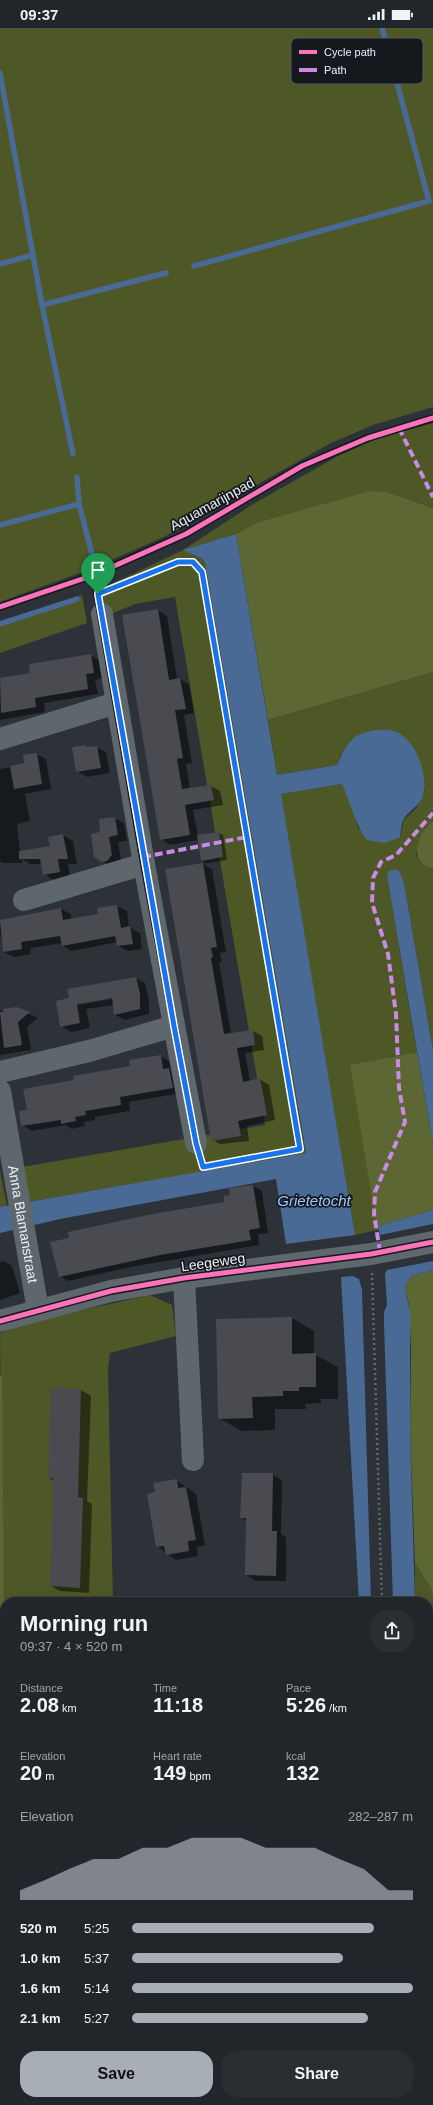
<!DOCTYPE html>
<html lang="en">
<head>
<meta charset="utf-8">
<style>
  body { margin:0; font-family:Helvetica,sans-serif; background:#292e32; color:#f1f3f6; height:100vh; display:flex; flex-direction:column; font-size:15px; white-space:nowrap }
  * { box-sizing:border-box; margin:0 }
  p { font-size:13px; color:#a2a5a8 }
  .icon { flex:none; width:22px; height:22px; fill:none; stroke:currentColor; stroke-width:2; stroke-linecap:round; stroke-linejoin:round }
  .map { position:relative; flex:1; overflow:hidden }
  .side { position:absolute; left:0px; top:1569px; width:433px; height:508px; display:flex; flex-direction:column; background:#21262a; border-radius:16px 16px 0 0; box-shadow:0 4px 16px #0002,0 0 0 1px #3e4347 }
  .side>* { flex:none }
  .pin { position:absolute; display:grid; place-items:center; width:34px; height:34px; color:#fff; margin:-41px -17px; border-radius:50% 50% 50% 0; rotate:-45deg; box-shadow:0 0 4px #0007 }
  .pin .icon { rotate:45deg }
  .round { display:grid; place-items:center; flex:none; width:42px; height:42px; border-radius:16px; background:#292e32 }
  .summary { display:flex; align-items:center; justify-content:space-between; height:68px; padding:0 20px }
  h1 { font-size:22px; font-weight:700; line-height:30px }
  .stats { display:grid; grid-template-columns:repeat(3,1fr); gap:6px; height:68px; padding:4px 20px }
  .stats div { display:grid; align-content:center }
  .stats b { font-size:20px; font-weight:700 }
  .stats small { font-size:11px; font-weight:400 }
  .stats p { font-size:11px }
  .chart { height:112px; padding:8px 20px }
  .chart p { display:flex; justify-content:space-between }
  .chart svg { width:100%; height:72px; margin-top:4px; fill:#a8aeb5; opacity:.7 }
  .cta { display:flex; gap:8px; margin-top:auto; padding:8px 20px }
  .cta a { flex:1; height:46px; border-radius:16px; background:#a8aeb5; color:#111; font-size:16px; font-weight:700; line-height:46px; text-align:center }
  .cta a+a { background:#292e32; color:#f1f3f6 }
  ul { padding:0 20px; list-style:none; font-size:13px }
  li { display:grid; grid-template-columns:64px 48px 1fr; align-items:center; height:30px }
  li i { height:10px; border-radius:5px; background:#a8aeb5 }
  .status { display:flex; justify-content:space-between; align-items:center; height:28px; padding:0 20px; background:#21262a; direction:ltr }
  .status svg { height:11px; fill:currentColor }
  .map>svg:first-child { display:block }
  .green { fill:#4e5726 }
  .forest { fill:#5c6734 }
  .water { fill:#4a6a96 }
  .shadow { fill:#0007; fill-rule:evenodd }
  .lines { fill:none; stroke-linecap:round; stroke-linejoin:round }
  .stream { stroke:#4a6a96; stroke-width:5.5 }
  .building { fill:#494b50 }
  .path { stroke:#62696e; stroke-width:2.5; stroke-dasharray:2 3; stroke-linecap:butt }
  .minor { stroke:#5e686c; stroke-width:22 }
  .quiet { stroke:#ca8be6; stroke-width:4; stroke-dasharray:8 4; stroke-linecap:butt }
  .cycleway-casing { stroke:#15191e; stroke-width:8 }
  .cycleway { stroke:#fb73b8; stroke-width:5 }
  .route-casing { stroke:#fff; stroke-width:8 }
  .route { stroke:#1a73e8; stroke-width:5 }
  .labels { text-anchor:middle; stroke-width:3.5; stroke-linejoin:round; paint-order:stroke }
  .street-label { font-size:14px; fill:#ebf0f8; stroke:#15191e }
  .water-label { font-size:15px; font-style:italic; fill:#9dc6ff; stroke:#15191e }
  .key { fill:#15191e; stroke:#555a5f; stroke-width:1 }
  .key-label { font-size:11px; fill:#ebf0f8 }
</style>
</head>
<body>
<div class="status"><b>09:37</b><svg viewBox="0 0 49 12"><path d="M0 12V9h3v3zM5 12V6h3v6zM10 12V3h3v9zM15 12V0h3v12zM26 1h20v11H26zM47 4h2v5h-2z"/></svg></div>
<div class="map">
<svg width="433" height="2077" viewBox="0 0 433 2077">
  <rect width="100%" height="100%" fill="#2c3238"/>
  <!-- green -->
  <g class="green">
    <path d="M0,0H433V379L373,397L331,415L164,509L91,541L0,574Z"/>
    <path d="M433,395V480L387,464L256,495L236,506L184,522L201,530L205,534L306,1126L28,1174L22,1139L265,1097L175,569L135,576L106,588L101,561L183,522L253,476L338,428L378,410Z"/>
    <path d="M82,567L87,595L0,625V596Z"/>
    <path d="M433,644V793L426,799L416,826C420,835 424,839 433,841V1022L404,855L400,844L387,848L417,1024L351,1037L377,1202L355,1207L280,766L342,756L351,774L358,800L400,809L404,792L417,779L425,763L341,726L337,737L277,747L268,692Z"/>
    <path d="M0,1143L7,1178L0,1179Z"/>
    <path d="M150,1267L172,1277L176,1308L110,1325L108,1341L113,1574H5L4,1670L0,1305L42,1291Z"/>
    <path d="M415,1535L431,1560L433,1570V1958L428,1928V1574H415Z"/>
    <path d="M5,1713V2072H424L426,2077H0V1714Z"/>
    <path d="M428,2032L433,2038V2057L428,2059Z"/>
  </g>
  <!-- forest -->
  <g class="forest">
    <path d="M370,463L387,464L433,480V644L268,692L236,506L256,495Z"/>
    <path d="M433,793V841C407,835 417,805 433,793Z"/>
    <path d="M417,1024L433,1116V1182L378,1198L379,1202H377L350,1037Z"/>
    <path d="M433,1242V1570L431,1560L415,1535L410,1405L411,1322L409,1277L405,1259L411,1248Z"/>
    <path d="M2,1347L5,1686H0V1348Z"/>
    <path d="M5,1814V1864C0,1850 3,1830 5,1814Z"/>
    <path d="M5,1900V2041H0V1903Z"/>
    <path d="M0,2052H5V2072H389L390,2077H0Z"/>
    <path d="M431,2066L433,2077H396L412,2072H428V2067Z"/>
  </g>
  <!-- water -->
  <g class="water">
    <path d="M236,506L277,747L337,737C341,728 346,716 355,709C366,702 391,698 402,707C417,719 426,742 424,762C424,776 410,781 404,791C401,796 401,804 400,809L385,815L367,812C354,795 351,775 342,756L281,766L355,1207L286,1216L276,1151L60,1191L0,1205V1179L306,1125L205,534L201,530L183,522Z"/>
    <path d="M395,841L400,844L404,855L433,1022V1116L387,848L389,843Z"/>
    <path d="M433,1182V1196L380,1207L378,1198Z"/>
    <path d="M433,1233V1242L411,1248L405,1259L410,1285V1405L415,1574H393L384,1296V1284L387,1277L385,1246L387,1242Z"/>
    <path d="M353,1248L359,1251L362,1262L371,1574H359L341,1249Z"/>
    <path d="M5,1686V1713L0,1714V1686Z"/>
    <path d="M428,1928L433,1958V2038L428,2032Z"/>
  </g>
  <!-- shadow -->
  <g class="shadow">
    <path d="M158,582L167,588L177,651H180L189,656L194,685L184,687L192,735L186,736L190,761L211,758L220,763L223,777L193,782L198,808L219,805L223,807L227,832L203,836L212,841L226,924L220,925L222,934H219L231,1006L253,1003L262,1008L264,1022L245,1025L250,1053L259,1051L269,1057L275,1092L247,1098L249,1113L220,1116L211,1111L166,842L206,835L202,833L198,812L170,817L161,811Z"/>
    <path d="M90,627L100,632L103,650L95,652L98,666L44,675L45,684L0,692V651L31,646Z"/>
    <path d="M96,719L106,724L110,745L87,749L77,743Z"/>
    <path d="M36,726L46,731L51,761L25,766L30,793L17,796L20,824L51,819L49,809L63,807L73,813L77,836H68L70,849L54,852L44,846L42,836H30L22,831V835H3L0,833V741L26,736Z"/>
    <path d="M114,790L124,795L127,813L118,814L121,832L112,839L102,833V804Z"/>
    <path d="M117,878L127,883L129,899L140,905L142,921L128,923L118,918V914L72,923L63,918L62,915L30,920L31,926L14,929L4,924L0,905V893L42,886L61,881L71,886V892L99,887Z"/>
    <path d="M135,950L145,955L149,972V986L125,992L115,987L114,977L86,981L90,1000L71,1004L61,998L70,971ZM116,968L117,970L78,977V975Z"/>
    <path d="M17,980L38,990L27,999L31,1022L0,1027V983Z"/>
    <path d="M161,1028L170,1034L182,1065L129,1074L130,1083L95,1089V1092L84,1094L85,1098L72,1101L66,1097L32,1103L22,1097L28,1082L75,1053L132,1039Z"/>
    <path d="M253,1158L262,1163L268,1205L258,1206L259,1217L131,1239L68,1253L59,1248L225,1175Z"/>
    <path d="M4,1233L12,1238L20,1265L0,1272V1234Z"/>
    <path d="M292,1290L314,1303V1326L338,1339V1371H321V1375L305,1376L306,1381H275V1402L242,1403L219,1390Z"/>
    <path d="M81,1362L91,1368L87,1473L92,1476L89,1565L60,1563L51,1558L54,1453L49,1450Z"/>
    <path d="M272,1446L282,1452L281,1506L286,1509V1553H256L246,1547L247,1493L241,1490Z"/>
    <path d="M176,1452L196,1466L205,1517L197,1519L198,1528L176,1532L157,1518L156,1465Z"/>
  </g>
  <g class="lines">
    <!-- stream -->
    <g class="stream">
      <path d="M0,45L42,277L73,426"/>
      <path d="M0,236L33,227"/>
      <path d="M194,238L429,173L382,0"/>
      <path d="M42,277L166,245"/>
      <path d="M77,449L79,476L93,530"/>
      <path d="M0,497L79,476"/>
      <path d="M0,596L77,571"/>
    </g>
  </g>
  <!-- building -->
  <g class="building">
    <path d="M158,581L169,652L180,650L186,681L175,682L183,730L177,731L182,761L211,757L214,772L185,777L190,807L160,812L122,587Z"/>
    <path d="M91,626L94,645L86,646L88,661L35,670L36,679L1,685L0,650L30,645L29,636Z"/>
    <path d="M86,717V719L97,718L101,740L76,744L72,719Z"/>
    <path d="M37,725L42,756L14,761L10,738L24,735L23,727Z"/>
    <path d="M115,789L118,807L109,809L112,827L107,833L102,834L94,829L91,806L100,804L99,791Z"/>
    <path d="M219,804L223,829L201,833L197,807Z"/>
    <path d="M63,806L68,831H58L60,844L43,847L40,831H19V823L50,818L48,809Z"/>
    <path d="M203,835L217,919L211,920L213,929L211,930L224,1006L253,1002L255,1017L237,1020L243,1054L260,1050L267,1087L238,1093L241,1108L211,1113L165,841Z"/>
    <path d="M117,877L121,900L130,898L133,916L117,918L115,908L62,918L60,908L21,914L22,921L3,924L0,892L61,880L63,892L98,886L97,880Z"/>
    <path d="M136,949L140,966V981L114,987L112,970L77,976L80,995L60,999L56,973L69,970L67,961Z"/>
    <path d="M17,979L30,984L18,994L22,1017L4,1020L0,984H3V981Z"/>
    <path d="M161,1027L163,1041L169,1040L173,1060L120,1069L121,1077L85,1083L86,1087L75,1089L76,1093L61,1096V1092L21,1098L19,1083L27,1082L23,1061L74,1052L73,1048L130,1038L129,1032Z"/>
    <path d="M253,1157L260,1200L249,1202L251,1212L160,1227L59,1249L50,1214L69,1210L68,1204L153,1186L224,1174V1168L230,1167L229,1160Z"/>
    <path d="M292,1289V1326L316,1325V1359H299V1363H283V1368L252,1369L253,1390L218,1391L216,1291Z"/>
    <path d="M51,1360L81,1361L78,1469L83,1470L80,1560L50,1558L53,1450H48Z"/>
    <path d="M242,1445H273L272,1503H277L276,1548L245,1547L246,1490H240Z"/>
    <path d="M177,1451L178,1460L186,1459L196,1512L188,1513L189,1523L166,1527L164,1518L156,1519L147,1466L155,1464L153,1455Z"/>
  </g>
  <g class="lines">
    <!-- path -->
    <g class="path">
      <path d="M101,566L178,534H193L202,544L300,1121L203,1139L201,1133"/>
      <path d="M372,1245L382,1574"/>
      <path d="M0,1752L5,1737"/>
      <path d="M0,2049H5"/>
      <path d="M428,2062L433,2060"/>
      <path d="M340,2072L341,2077"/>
      <path d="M164,2077L168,2072"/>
    </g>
    <!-- minor -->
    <g class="minor">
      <path d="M102,586L144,836L196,1115"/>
      <path d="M0,711L116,675"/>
      <path d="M24,872L144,836"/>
      <path d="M0,1044L89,1023L174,998"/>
      <path id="s1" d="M0,1063L38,1282"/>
      <path d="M184,1250L193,1432"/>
      <path d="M0,1293L111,1263L184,1250L371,1226L433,1214"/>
    </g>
    <!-- quiet -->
    <g class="quiet">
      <path d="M399,400L433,469"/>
      <path d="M143,829L247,809"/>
      <path d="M380,1224L374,1186L375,1164L405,1094L399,1060L396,986L388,926L372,875L373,850L381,834L396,827L433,785"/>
    </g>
    <defs>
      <g id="cycleway">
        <path d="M94,547L144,836L196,1115"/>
        <path d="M0,579L94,547L186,506L302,438L368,410L433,390"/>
        <path d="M0,1293L111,1263L184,1250L371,1226L433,1214"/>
      </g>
    </defs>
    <!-- cycleway casing -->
    <use href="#cycleway" class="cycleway-casing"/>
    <!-- cycleway -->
    <use href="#cycleway" class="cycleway"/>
  </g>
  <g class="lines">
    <defs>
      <path id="route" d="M178,534H193L202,544L300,1121L203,1139L196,1115L174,998L98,566Z"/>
    </defs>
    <!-- route casing -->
    <use href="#route" class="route-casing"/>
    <!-- route -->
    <use href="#route" class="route"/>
  </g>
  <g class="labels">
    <!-- street labels -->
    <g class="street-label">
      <text transform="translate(212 476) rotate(-29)" y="5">Aquamarijnpad</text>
      <text dy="5" stroke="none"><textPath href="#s1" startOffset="135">Anna Blamanstraat</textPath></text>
      <text transform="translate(213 1234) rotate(-8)" y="5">Leegeweg</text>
    </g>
    <!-- water labels -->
    <g class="water-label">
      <text x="314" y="1178">Grietetocht</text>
    </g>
  </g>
  <!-- legend -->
  <rect x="291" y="10" width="132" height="46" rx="6" class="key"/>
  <rect x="299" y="22" width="18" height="4" fill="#fb73b8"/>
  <rect x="299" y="40" width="18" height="4" fill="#ca8be6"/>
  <g class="key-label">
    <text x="324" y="28">Cycle path</text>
    <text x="324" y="46">Path</text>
  </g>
</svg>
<div class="pin" style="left:98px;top:566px;background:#1e9e55"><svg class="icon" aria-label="arrive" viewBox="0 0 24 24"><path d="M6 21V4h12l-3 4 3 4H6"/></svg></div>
<section class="side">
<div class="summary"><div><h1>Morning run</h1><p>09:37 · 4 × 520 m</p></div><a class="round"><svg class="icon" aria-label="share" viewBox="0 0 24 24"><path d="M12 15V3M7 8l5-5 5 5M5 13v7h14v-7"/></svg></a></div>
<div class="stats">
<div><p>Distance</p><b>2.08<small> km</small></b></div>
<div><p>Time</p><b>11:18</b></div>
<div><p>Pace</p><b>5:26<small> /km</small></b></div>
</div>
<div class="stats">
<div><p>Elevation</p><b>20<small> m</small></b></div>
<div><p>Heart rate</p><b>149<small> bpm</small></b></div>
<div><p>kcal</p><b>132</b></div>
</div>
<div class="chart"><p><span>Elevation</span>282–287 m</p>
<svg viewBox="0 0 160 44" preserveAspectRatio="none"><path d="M0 44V38L10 32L20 25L30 19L40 19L50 12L60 12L70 6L80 6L90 6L100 12L110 12L120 12L130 19L140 25L150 38L160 38V44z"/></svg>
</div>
<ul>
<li><b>520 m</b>5:25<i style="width:86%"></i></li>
<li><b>1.0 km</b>5:37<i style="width:75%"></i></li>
<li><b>1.6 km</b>5:14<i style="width:100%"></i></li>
<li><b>2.1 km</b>5:27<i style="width:84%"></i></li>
</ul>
<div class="cta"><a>Save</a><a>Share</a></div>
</section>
</div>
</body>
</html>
